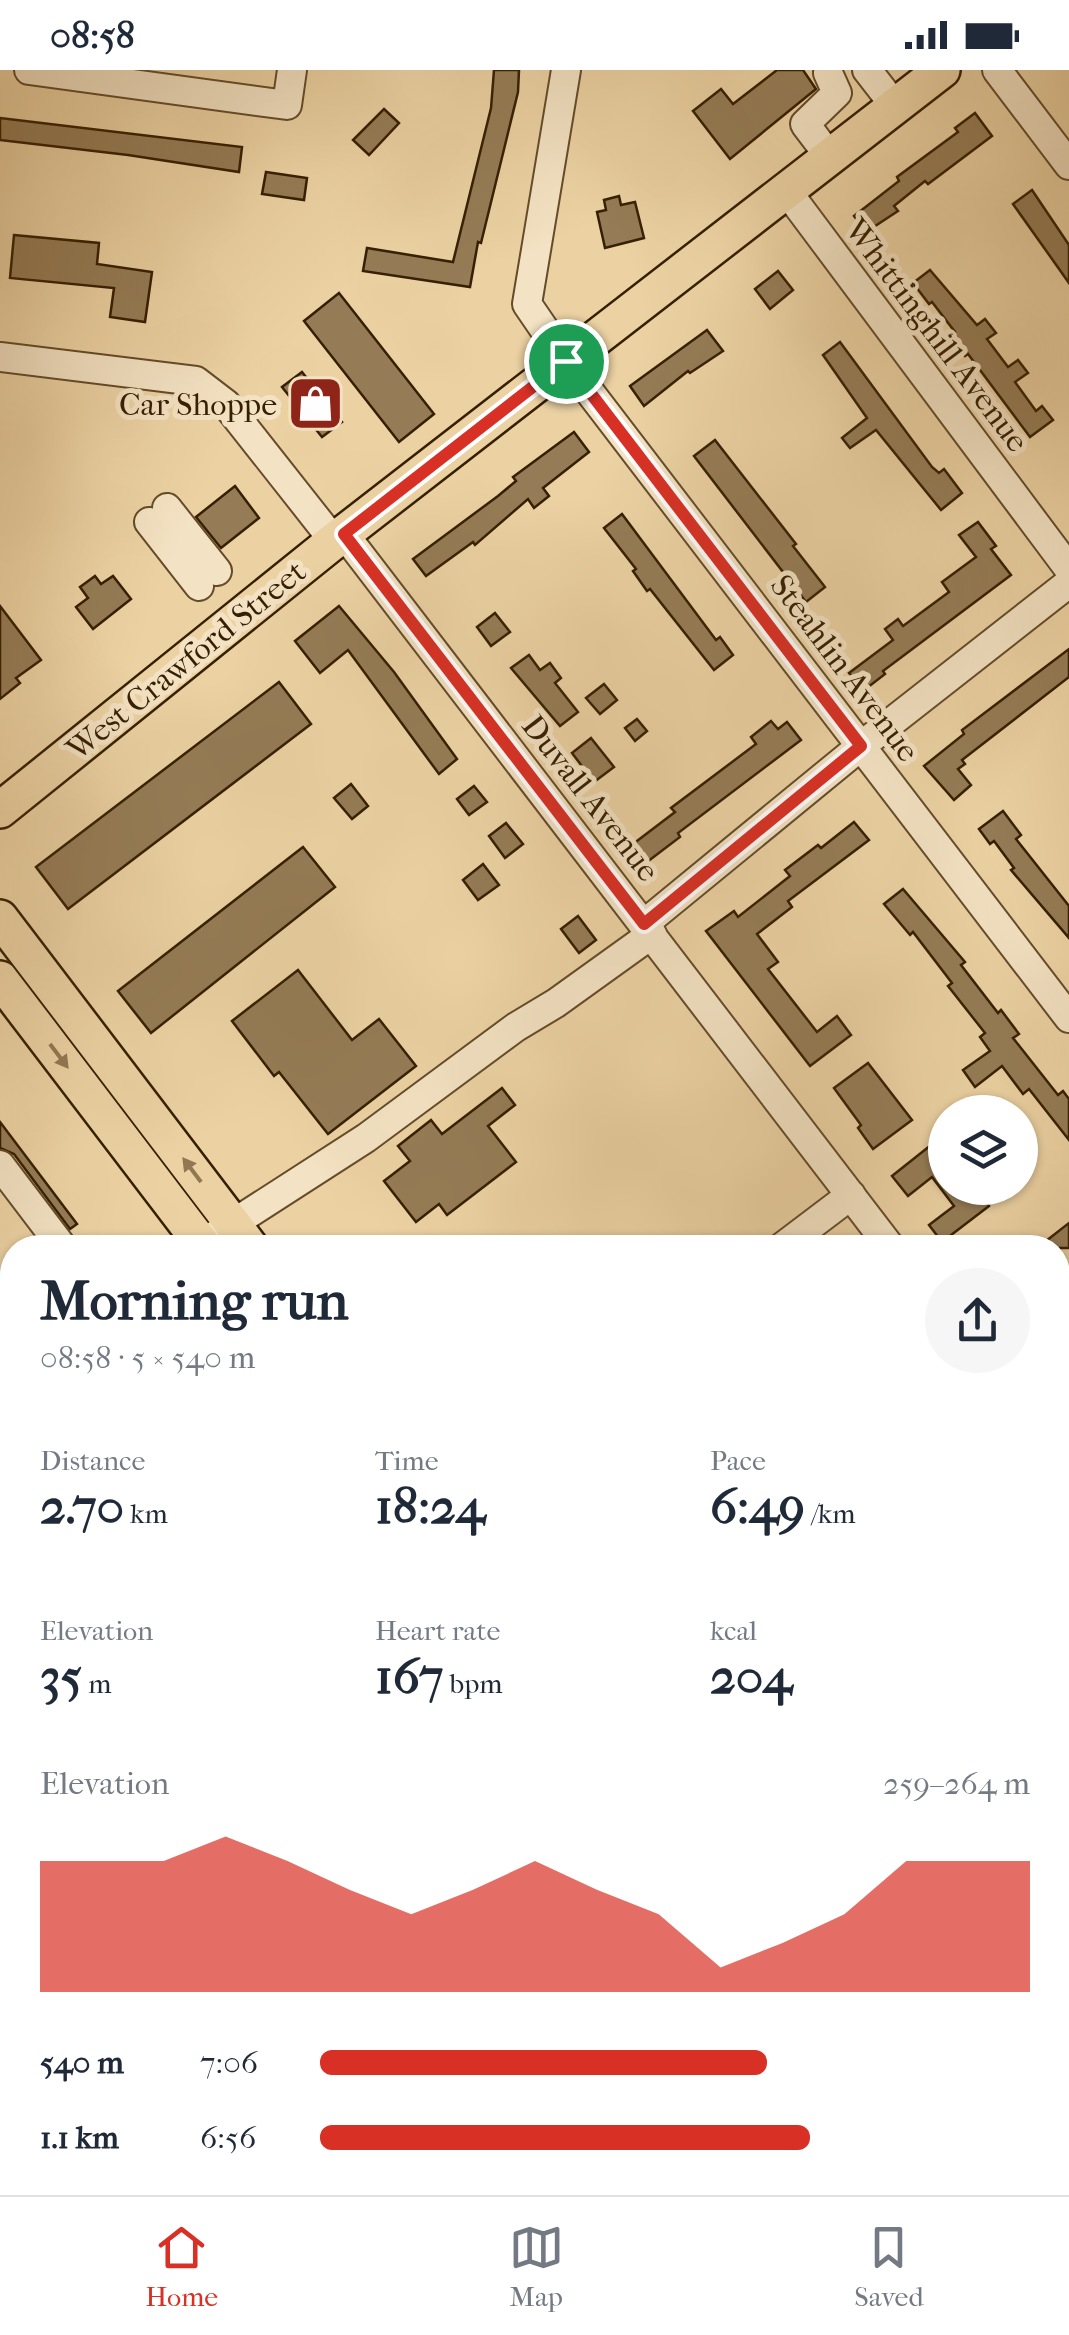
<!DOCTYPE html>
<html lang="en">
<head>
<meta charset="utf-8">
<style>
  body { margin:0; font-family:"IM FELL French Canon",serif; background:#f6f6f7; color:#1f2937; height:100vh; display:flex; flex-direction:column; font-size:38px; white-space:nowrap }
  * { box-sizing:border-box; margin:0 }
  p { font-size:32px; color:#747a83 }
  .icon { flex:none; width:55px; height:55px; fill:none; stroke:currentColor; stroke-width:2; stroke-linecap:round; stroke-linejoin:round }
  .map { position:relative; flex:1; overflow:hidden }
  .drawer { position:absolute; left:0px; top:1165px; width:1070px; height:960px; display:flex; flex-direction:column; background:#fff; border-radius:40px 40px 0 0; box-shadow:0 2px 8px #0004 }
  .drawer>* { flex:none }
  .controls { position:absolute; left:928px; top:1025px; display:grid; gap:20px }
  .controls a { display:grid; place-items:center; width:110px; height:110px; border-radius:50%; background:#fff; box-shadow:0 2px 8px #0004; font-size:50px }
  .pin { position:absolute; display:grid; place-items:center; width:85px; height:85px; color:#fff; margin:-42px; border:5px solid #fff; border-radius:50%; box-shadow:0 2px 10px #0007 }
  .round { display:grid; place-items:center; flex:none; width:105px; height:105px; border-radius:52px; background:#f6f6f7 }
  .headline { display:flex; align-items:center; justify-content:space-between; height:170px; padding:0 40px }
  h1 { font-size:55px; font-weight:700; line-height:75px }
  .figures { display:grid; grid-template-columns:repeat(3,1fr); gap:15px; height:170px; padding:10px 40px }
  .figures div { display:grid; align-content:center }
  .figures b { font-size:50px; font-weight:700 }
  .figures small { font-size:28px; font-weight:400 }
  .figures p { font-size:28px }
  .chart { height:280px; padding:20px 40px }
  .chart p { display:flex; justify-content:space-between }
  .chart svg { width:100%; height:180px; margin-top:10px; fill:#d93025; opacity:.7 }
  ul { padding:0 40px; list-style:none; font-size:32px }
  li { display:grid; grid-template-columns:160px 120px 1fr; align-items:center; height:75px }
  li i { height:25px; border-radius:12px; background:#d93025 }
  .status { display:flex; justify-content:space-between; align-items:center; height:70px; padding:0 50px; background:#fff; direction:ltr }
  .status svg { height:28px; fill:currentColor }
  .menu { display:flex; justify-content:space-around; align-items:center; height:140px; border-top:2px solid #e0e1e3; background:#fff; font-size:28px; color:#747a83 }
  .menu a { display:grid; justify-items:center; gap:5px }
  .menu .on { color:#d93025 }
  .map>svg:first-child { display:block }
  .building { fill:#957c56; stroke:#361f02; stroke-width:2.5 }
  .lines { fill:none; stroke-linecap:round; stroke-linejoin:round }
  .minor-casing { stroke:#644c2a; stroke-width:32 }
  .major-casing { stroke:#361f02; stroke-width:40 }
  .minor { stroke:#f3e2c3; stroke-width:28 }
  .major { stroke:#ecd2a3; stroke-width:35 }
  .rail-casing { stroke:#361f02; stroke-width:10 }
  .rail { stroke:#f3e2c3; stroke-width:6; stroke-dasharray:19; stroke-linecap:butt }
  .oneway { fill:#917852 }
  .route-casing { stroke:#fff; stroke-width:20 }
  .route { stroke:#d93025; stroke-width:12 }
  .labels { text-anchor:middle; stroke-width:10; stroke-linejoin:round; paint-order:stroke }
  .street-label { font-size:32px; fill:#361f02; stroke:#f3e2c3 }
  .poi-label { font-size:32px; fill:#361f02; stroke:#f3e2c3; text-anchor:end }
</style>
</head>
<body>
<div class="status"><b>08:58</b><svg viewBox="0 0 49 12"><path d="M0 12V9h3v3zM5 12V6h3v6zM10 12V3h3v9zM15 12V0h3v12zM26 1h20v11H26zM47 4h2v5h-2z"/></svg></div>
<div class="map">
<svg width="1069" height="2125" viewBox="0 0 1069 2125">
  <rect width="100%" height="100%" fill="#ecd2a3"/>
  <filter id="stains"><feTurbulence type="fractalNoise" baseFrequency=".002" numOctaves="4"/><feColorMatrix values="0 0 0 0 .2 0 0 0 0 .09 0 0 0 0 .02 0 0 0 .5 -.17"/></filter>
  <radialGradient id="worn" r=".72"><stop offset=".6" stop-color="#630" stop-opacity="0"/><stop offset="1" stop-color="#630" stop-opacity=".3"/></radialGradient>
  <!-- building -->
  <g class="building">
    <path d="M494,0H519L518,22L481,173L478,172L470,217L363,201L367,178L453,192L491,38Z"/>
    <path d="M777,0H803L816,19L730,89L693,41L721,19L733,34Z"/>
    <path d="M384,39L399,53L369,85L353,70Z"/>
    <path d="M975,43L992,66L928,114L925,111L894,136L898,141L866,162L854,146L899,111L897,107L958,62L955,58Z"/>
    <path d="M0,48L242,77L239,102L128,85L0,70Z"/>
    <path d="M266,102L307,108L304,130L262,124Z"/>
    <path d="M1032,120L1069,175V213L1013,134Z"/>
    <path d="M619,126L621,135L635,132L644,168L605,178L597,142L606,140L604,130Z"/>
    <path d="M14,165L99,173L97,194L152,202L145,252L110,247L114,218L10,208Z"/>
    <path d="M930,200L977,255L985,249L996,263L987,269L1008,297L1018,290L1028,303L1015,312L1036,341L1042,336L1053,350L1030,367L968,284L965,286L950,267L955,262L932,232L929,234L913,213Z"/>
    <path d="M778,201L793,220L770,239L755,219Z"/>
    <path d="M339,223L434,344L399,372L304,251Z"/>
    <path d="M707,260L723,281L690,303L688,301L644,336L630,316Z"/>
    <path d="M840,272L932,397L939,403L944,399L962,423L941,440L876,360L850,378L842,368L867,348L823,285Z"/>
    <path d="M302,302L342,352L322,367L282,317Z"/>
    <path d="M574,362L589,382L543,418L549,426L534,438L528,429L475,475L473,472L426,506L413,489L498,426L516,411L513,407Z"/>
    <path d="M715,370L796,474L793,476L825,517L806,532L694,386Z"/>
    <path d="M235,416L259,448L221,478L196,447Z"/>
    <path d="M622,444L716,570L720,567L733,585L714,600L650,519L647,521L633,501L636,499L604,458Z"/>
    <path d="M978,452L996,476L991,479L1011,505L883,601L885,604L863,621L849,603L893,570L885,559L898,549L903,556L949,522L942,512L976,487L959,465Z"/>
    <path d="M95,506L101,514L113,506L131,529L93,559L76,537L88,528L80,517Z"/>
    <path d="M0,536L41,590L16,608L20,613L0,629Z"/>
    <path d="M339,536L394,602L457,689L439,704L348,580L320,603L295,571Z"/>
    <path d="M495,543L510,562L491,576L477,557Z"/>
    <path d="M1069,579V607L962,690L965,694L958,699L971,715L954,730L924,696L964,664L962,660Z"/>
    <path d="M529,585L540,600L550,593L561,608L555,613L578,642L560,656L511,598Z"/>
    <path d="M279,612L311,654L68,839L36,797Z"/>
    <path d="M604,614L617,630L600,644L586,628Z"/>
    <path d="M637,649L647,661L635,671L625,658Z"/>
    <path d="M771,651L778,659L787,652L801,670L678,763L680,767L647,792L633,774L675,742L671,738L756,674L751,667Z"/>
    <path d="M591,668L614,697L594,712L572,683Z"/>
    <path d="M351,714L368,736L352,749L334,728Z"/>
    <path d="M474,716L487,732L469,745L457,729Z"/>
    <path d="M1003,741L1021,765L1016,769L1069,836V868L1011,800L1014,798L994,771L990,774L979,759Z"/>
    <path d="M854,752L869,770L788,831L792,837L757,864L778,892L768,899L817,962L837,946L851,965L810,996L706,861L734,841L738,847L790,806L785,800L818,775L821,778Z"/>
    <path d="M506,753L523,774L505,788L489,766Z"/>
    <path d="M303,777L335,817L151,963L118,921Z"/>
    <path d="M483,794L499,815L478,830L463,810Z"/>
    <path d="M903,819L965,892L961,895L998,943L1001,940L1019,964L1013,968L1058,1025L1063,1021L1069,1029V1070L1029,1019L1023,1024L1002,996L975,1017L963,1000L990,981L980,967L985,963L948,916L952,913L913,862L910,865L884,834Z"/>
    <path d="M578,846L596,870L579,883L561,859Z"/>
    <path d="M298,900L352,970L379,949L416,996L328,1064L279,1002L274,1006L232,951Z"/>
    <path d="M868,993L912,1050L873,1079L858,1058L861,1055L834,1018Z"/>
    <path d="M502,1018L515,1035L488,1056L516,1092L447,1145L439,1134L416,1152L384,1111L410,1091L398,1076L431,1050L442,1064Z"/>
    <path d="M0,1052L77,1154L70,1159L14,1084L0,1078Z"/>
    <path d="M931,1075L945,1093V1118H975L989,1136L942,1172L929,1155L954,1136L932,1107L908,1126L892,1106Z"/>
    <path d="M1069,1153V1178H1037Z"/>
  </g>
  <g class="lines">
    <defs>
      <g id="minor">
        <path d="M29,0L287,35L292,0"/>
        <path d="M566,0L527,234L566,291L1069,948"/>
        <path d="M867,0L895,36"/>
        <path d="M997,0L1069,95"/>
        <path d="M828,3L837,23L805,54L830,87"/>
        <path d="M786,120L1069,499"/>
        <path d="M0,287L196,311L226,334L334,471"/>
        <path d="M167,438L217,501"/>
        <path d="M149,452L199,516"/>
        <path d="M344,464L891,1178"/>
        <path d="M644,854L861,676L1069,513"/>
        <path d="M0,1095L63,1178"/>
        <path d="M217,1164L366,1068L516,957L556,933L652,864"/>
        <path d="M781,1178L851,1125"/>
        <path d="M1058,1243L1069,1234"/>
        <path d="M0,1291L12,1307"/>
        <path d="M0,1490L12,1506"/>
        <path d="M1058,1756L1069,1747"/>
        <path d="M1058,1810L1069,1801"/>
        <path d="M1058,1857L1069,1872"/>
        <path d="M1058,1922L1069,1948"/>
        <path d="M1058,1996L1069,1980"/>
        <path d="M700,2112L710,2125"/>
        <path d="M841,2112L851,2125"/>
        <path d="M581,2125L597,2112"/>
        <path d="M643,2125L659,2112"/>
        <path d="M796,2125L812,2112"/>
      </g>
      <g id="major">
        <path d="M0,740L334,471L942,0"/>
        <path d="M0,848L251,1178"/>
        <path d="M0,909L205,1178"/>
        <path d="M942,2112L952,2125"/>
      </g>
    </defs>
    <!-- minor casing -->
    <use href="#minor" class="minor-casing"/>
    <!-- major casing -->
    <use href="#major" class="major-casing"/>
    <!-- minor -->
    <use href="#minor" class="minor"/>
    <!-- major -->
    <use href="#major" class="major"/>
    <defs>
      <path id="rail" d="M0,1876L12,1865"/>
    </defs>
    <!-- rail casing -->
    <use href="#rail" class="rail-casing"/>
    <!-- rail -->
    <use href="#rail" class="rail"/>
  </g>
  <!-- one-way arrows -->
  <defs><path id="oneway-solid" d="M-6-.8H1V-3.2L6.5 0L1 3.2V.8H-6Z" transform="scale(2.5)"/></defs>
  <g class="oneway">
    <use href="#oneway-solid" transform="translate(59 986) rotate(53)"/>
    <use href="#oneway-solid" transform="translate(192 1100) rotate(-127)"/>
  </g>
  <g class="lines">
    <defs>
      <path id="route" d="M566,291L861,676L644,854L344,464Z"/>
    </defs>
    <!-- route casing -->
    <use href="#route" class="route-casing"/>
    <!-- route -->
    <use href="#route" class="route"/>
  </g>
  <!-- icons -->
  <defs>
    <symbol id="shop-square" viewBox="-11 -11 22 22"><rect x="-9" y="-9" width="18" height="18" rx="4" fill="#8f2418" stroke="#f3e2c3"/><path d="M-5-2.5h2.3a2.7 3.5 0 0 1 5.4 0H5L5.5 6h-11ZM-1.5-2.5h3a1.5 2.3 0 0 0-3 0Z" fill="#fff"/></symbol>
  </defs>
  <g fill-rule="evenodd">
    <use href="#shop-square" x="284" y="302" width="63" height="63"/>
  </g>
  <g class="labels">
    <!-- street labels -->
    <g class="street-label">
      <text transform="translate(937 265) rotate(53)" y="11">Whittinghill Avenue</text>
      <text transform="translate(186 590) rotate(-39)" y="11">West Crawford Street</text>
      <text transform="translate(845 598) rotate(53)" y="11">Steahlin Avenue</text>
      <text transform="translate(591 728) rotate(52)" y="11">Duvall Avenue</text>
    </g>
    <!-- poi labels -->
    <g class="poi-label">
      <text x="277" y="345">Car Shoppe</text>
    </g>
  </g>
  <rect width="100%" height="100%" filter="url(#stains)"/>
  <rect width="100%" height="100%" fill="url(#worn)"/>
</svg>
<div class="controls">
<a><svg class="icon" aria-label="layers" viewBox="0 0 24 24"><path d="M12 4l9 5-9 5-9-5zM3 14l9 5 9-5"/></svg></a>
</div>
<div class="pin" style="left:566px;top:291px;background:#1e9e55"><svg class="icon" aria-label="arrive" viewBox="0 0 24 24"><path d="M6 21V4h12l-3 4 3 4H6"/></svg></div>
<section class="drawer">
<div class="headline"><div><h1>Morning run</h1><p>08:58 · 5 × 540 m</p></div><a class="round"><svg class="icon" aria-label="share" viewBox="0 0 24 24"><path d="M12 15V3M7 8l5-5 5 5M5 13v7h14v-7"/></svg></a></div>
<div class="figures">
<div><p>Distance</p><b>2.70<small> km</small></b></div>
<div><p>Time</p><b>18:24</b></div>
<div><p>Pace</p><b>6:49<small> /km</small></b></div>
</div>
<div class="figures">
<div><p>Elevation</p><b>35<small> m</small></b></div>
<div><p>Heart rate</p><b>167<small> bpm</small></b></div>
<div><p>kcal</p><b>204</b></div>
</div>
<div class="chart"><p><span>Elevation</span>259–264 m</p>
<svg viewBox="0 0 160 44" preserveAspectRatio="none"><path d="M0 44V12L10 12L20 12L30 6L40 12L50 19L60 25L70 19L80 12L90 19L100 25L110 38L120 32L130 25L140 12L150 12L160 12V44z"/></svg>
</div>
<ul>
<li><b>540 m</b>7:06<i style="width:63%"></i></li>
<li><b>1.1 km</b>6:56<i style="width:69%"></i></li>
</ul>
</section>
</div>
<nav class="menu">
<a class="on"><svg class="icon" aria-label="home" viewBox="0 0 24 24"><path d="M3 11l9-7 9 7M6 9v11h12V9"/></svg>Home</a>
<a><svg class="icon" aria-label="map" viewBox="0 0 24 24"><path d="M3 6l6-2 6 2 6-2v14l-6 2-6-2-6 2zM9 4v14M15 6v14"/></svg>Map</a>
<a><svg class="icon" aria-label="saved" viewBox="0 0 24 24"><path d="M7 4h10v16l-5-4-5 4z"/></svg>Saved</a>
</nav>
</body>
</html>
